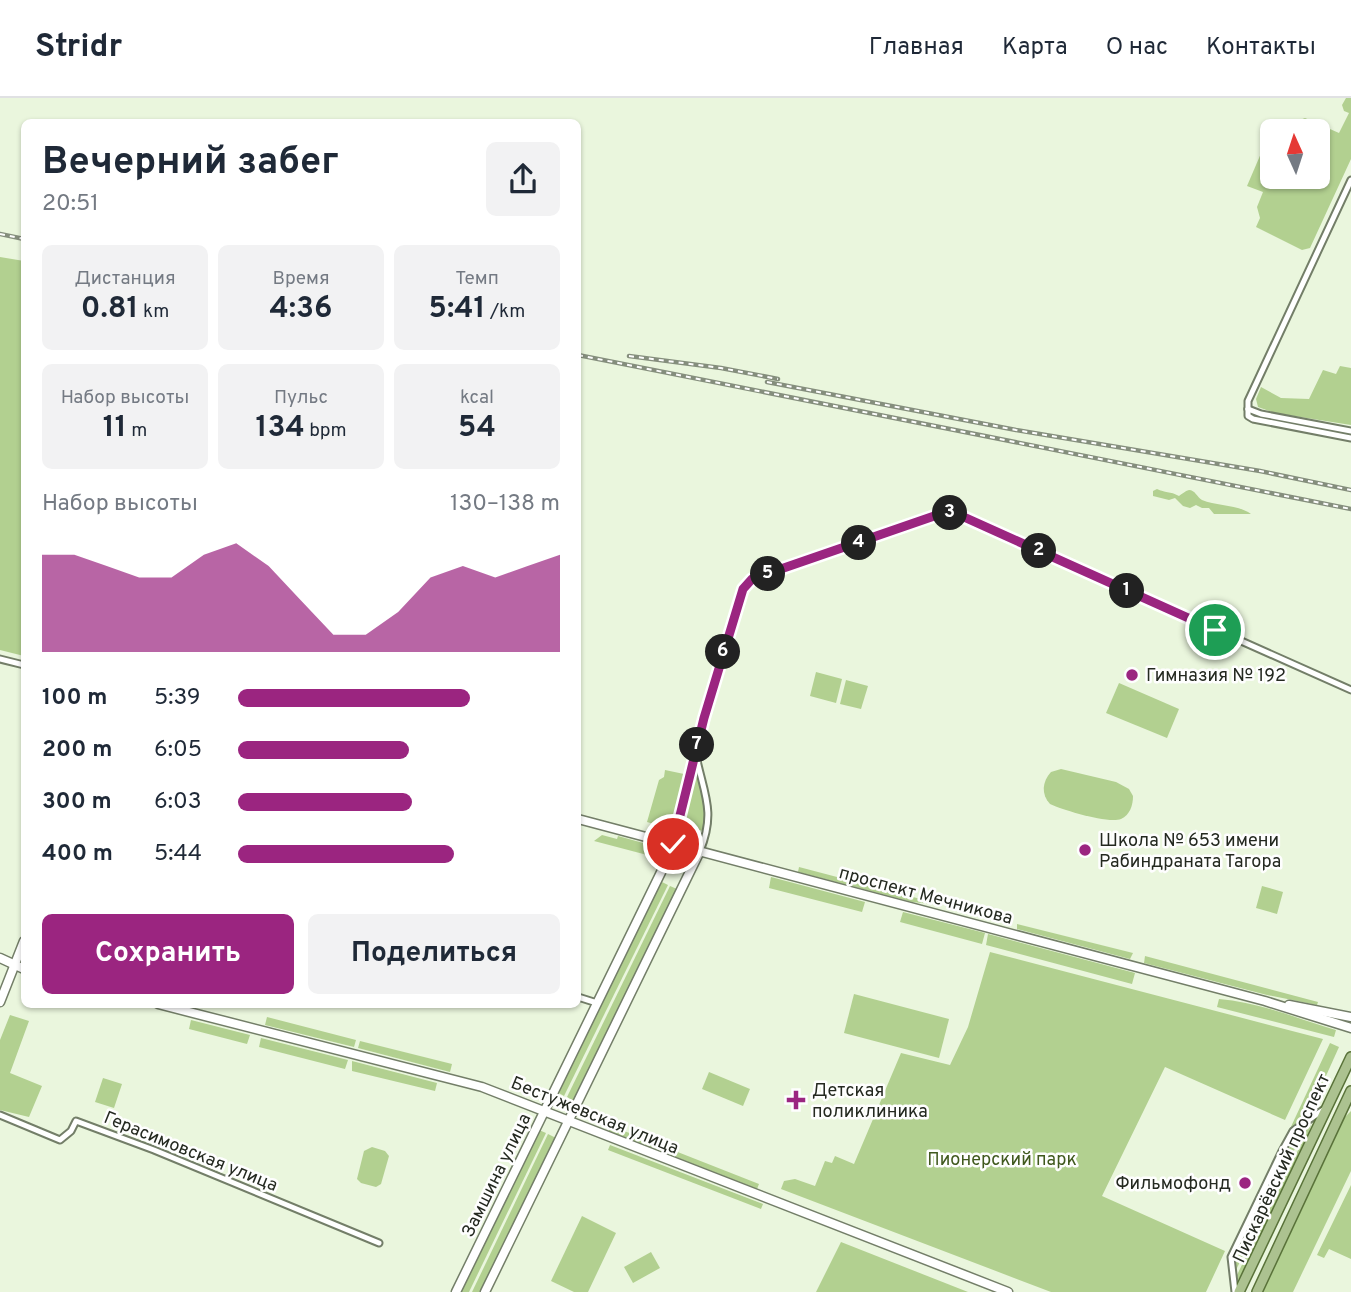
<!DOCTYPE html>
<html lang="ru">
<head>
<meta charset="utf-8">
<style>
  body { margin:0; font-family:Overpass,sans-serif; background:#f2f2f3; color:#1f2937; height:100vh; display:flex; flex-direction:column; font-size:26px; white-space:nowrap }
  * { box-sizing:border-box; margin:0 }
  p { font-size:23px; color:#747a83 }
  .icon { flex:none; width:38px; height:38px; fill:none; stroke:currentColor; stroke-width:2; stroke-linecap:round; stroke-linejoin:round }
  .map { position:relative; flex:1; overflow:hidden }
  .drawer { position:absolute; left:21px; top:21px; width:560px; height:889px; display:flex; flex-direction:column; background:#fff; border-radius:10px; box-shadow:0 2px 5px #0004 }
  .drawer>* { flex:none }
  .needle { width:46px; rotate:357deg }
  .tools { position:absolute; left:1260px; top:21px; display:grid; gap:14px }
  .tools a { display:grid; place-items:center; width:70px; height:70px; border-radius:10px; background:#fff; box-shadow:0 2px 5px #0004; font-size:35px }
  .pin { position:absolute; display:grid; place-items:center; width:60px; height:60px; color:#fff; margin:-30px; border:4px solid #fff; border-radius:50%; box-shadow:0 2px 7px #0007 }
  .km { position:absolute; width:35px; height:35px; margin:-18px; border-radius:50%; background:#222; color:#fff; font-size:19px; line-height:35px; text-align:center }
  .round { display:grid; place-items:center; flex:none; width:74px; height:74px; border-radius:10px; background:#f2f2f3 }
  .headline { display:flex; align-items:center; justify-content:space-between; height:119px; padding:0 21px }
  h1 { font-size:38px; font-weight:700; line-height:52px }
  .metrics { display:grid; grid-template-columns:repeat(3,1fr); gap:10px; height:119px; padding:7px 21px }
  .metrics div { display:grid; align-content:center; border-radius:10px; background:#f2f2f3; text-align:center }
  .metrics b { font-size:30px; font-weight:700 }
  .metrics small { font-size:19px; font-weight:400 }
  .metrics p { font-size:19px }
  .chart { height:196px; padding:14px 21px }
  .chart p { display:flex; justify-content:space-between }
  .chart svg { width:100%; height:126px; margin-top:7px; fill:#9b2580; opacity:.7 }
  .button { display:flex; gap:14px; margin-top:auto; padding:14px 21px }
  .button a { flex:1; height:80px; border-radius:10px; background:#9b2580; color:#fff; font-size:28px; font-weight:700; line-height:80px; text-align:center }
  .button a+a { background:#f2f2f3; color:#1f2937 }
  ul { padding:0 21px; list-style:none; font-size:23px }
  li { display:grid; grid-template-columns:112px 84px 1fr; align-items:center; height:52px }
  li i { height:18px; border-radius:9px; background:#9b2580 }
  header { display:flex; align-items:center; gap:42px; box-sizing:border-box; height:98px; padding:0 35px; background:#fff; border-bottom:2px solid #e0e1e3 }
  header strong { font-size:33px }
  nav { display:flex; gap:38px; margin-inline-start:auto; font-size:24px }
  .map>svg:first-child { display:block }
  .green { fill:#b2d090 }
  .lines { fill:none; stroke-linecap:round; stroke-linejoin:round }
  .street-casing { stroke:#737e68; stroke-width:9 }
  .secondary-casing { stroke:#737e68; stroke-width:11 }
  .primary-casing { stroke:#597239; stroke-width:12 }
  .street { stroke:#fff; stroke-width:5 }
  .secondary { stroke:#fff; stroke-width:8 }
  .primary { stroke:#acc290; stroke-width:9 }
  .rail-casing { stroke:#858e7d; stroke-width:4.5 }
  .rail { stroke:#fefefe; stroke-width:2; stroke-dasharray:5; stroke-linecap:butt }
  .route-casing { stroke:#fff; stroke-width:14 }
  .route { stroke:#9b2580; stroke-width:9 }
  .poi-dot { fill:#9b2580; stroke:#fefefe; stroke-width:2.5 }
  .labels { text-anchor:middle; stroke-width:5; stroke-linejoin:round; paint-order:stroke }
  .poi-label { font-size:18px; fill:#242920; stroke:#fefefe; text-anchor:start }
  .street-label { font-size:18px; fill:#242920; stroke:#fefefe }
  .park-label { font-size:18px; fill:#40591e; stroke:#fefefe }
</style>
</head>
<body>
<header>
<strong>Stridr</strong>
<nav><a>Главная</a><a>Карта</a><a>О нас</a><a>Контакты</a></nav>
</header>
<div class="map">
<svg width="1351" height="1194" viewBox="0 0 1351 1194">
  <rect width="100%" height="100%" fill="#eaf6dd"/>
  <!-- green -->
  <g class="green">
    <path d="M1346,0H1351V61L1310,150L1302,152L1256,129L1260,120L1257,109L1263,94L1247,88L1271,32L1274,33H1272V79H1318V33H1294L1300,22L1305,20L1339,35L1349,15L1344,13L1342,7Z"/>
    <path d="M0,159L24,163V558L0,552Z"/>
    <path d="M1340,268L1351,270V327L1275,315L1258,309L1256,301L1261,289L1281,300L1309,301L1323,272L1336,276Z"/>
    <path d="M1157,391C1165,395 1170,393 1179,398C1182,396 1185,393 1189,392C1195,392 1197,399 1202,402C1217,408 1239,407 1251,416H1214L1209,410H1202L1196,407L1190,410L1183,408L1175,400L1169,402L1153,398V393Z"/>
    <path d="M816,574L842,581L836,605L810,598Z"/>
    <path d="M846,582L868,588L861,611L840,606Z"/>
    <path d="M1119,585L1179,611L1167,640L1106,615Z"/>
    <path d="M1061,671L1116,684L1129,691L1133,698C1133,707 1130,717 1121,721C1108,726 1063,712 1050,706C1041,696 1042,684 1051,674Z"/>
    <path d="M665,672L684,676L672,724L661,728L647,724L659,682L664,679Z"/>
    <path d="M695,677L698,679L706,708L703,733L681,727L692,679Z"/>
    <path d="M602,737L617,741L618,738L654,748L651,758L594,743Z"/>
    <path d="M799,769L932,804V806L912,804L798,774Z"/>
    <path d="M771,779L865,804L862,814L769,790Z"/>
    <path d="M660,783L668,787L564,998L557,994Z"/>
    <path d="M670,788L677,791L574,1003L567,999Z"/>
    <path d="M1262,788L1283,794L1277,816L1256,810Z"/>
    <path d="M903,814L985,835L982,846L900,824Z"/>
    <path d="M1017,826L1133,855L1130,861L1017,831Z"/>
    <path d="M988,836L1135,875L1132,886L986,847Z"/>
    <path d="M990,854L1323,941L1285,1022L1165,969L1102,1098L1225,1153L1206,1194H1051L781,1091L784,1083L795,1081L815,1088L825,1063L832,1065L835,1058L854,1066L901,955L950,967L968,929Z"/>
    <path d="M1145,858L1318,904L1317,907L1267,897L1144,865Z"/>
    <path d="M854,896L949,921L939,960L844,935Z"/>
    <path d="M1219,901C1259,904 1298,921 1336,932L1334,939L1217,909Z"/>
    <path d="M10,917L29,923L10,975L42,988L29,1019L0,1012V942Z"/>
    <path d="M267,919L356,942L354,949L265,927Z"/>
    <path d="M191,922L250,937L247,946L189,931Z"/>
    <path d="M261,940L348,962L345,971L259,949Z"/>
    <path d="M360,943L452,966L450,974L358,950Z"/>
    <path d="M1330,945L1339,949L1307,1020L1289,1033Z"/>
    <path d="M352,963L437,985L435,993L352,973Z"/>
    <path d="M709,974L750,991L743,1008L702,991Z"/>
    <path d="M103,980L122,986L114,1010L95,1004Z"/>
    <path d="M1351,1013V1073L1293,1194H1263L1345,1019Z"/>
    <path d="M609,1027L759,1086L757,1091L609,1033Z"/>
    <path d="M1311,1027L1307,1043L1247,1168L1238,1182L1237,1177L1304,1040L1307,1029Z"/>
    <path d="M1303,1031L1300,1040L1236,1172L1234,1159L1296,1036Z"/>
    <path d="M539,1032L546,1035L469,1194H460Z"/>
    <path d="M548,1036L556,1040L481,1194H472Z"/>
    <path d="M610,1047L763,1106L761,1111L608,1052Z"/>
    <path d="M372,1049L385,1053L389,1058L381,1086L376,1089L361,1085L357,1081L364,1053Z"/>
    <path d="M1351,1087V1161L1329,1151L1324,1160L1317,1157Z"/>
    <path d="M582,1118L616,1135L588,1194H574L551,1183Z"/>
    <path d="M841,1144L968,1194H816Z"/>
    <path d="M651,1154L660,1170L633,1185L624,1169Z"/>
  </g>
  <g class="lines">
    <defs>
      <g id="street">
        <path d="M1248,311V303L1351,82"/>
        <path d="M1248,311V318L1253,321L1351,340"/>
        <path d="M1248,311L1261,316L1351,333"/>
        <path d="M0,561L24,567"/>
        <path d="M696,658C704,696 716,714 700,753"/>
        <path d="M673,746L704,620L743,491L753,481L940,416L948,415L961,418L1351,592"/>
        <path d="M578,899L597,905"/>
        <path d="M0,1017L60,1042L71,1033L76,1023L154,1052L379,1145"/>
        <path d="M1235,1194L1231,1159L1282,1053L1293,1033L1323,1012"/>
      </g>
      <g id="secondary">
        <path d="M578,721L1265,903L1351,930"/>
        <path d="M0,860L24,871"/>
        <path d="M0,904L24,843"/>
        <path d="M158,906L482,989L1008,1194"/>
        <path d="M1289,907L1351,919"/>
        <path d="M456,1194L668,760L673,746"/>
        <path d="M485,1194L700,753"/>
      </g>
      <g id="primary">
        <path d="M1239,1194L1351,959"/>
        <path d="M1257,1194L1351,993"/>
      </g>
    </defs>
    <!-- street casing -->
    <use href="#street" class="street-casing"/>
    <!-- secondary casing -->
    <use href="#secondary" class="secondary-casing"/>
    <!-- primary casing -->
    <use href="#primary" class="primary-casing"/>
    <!-- street -->
    <use href="#street" class="street"/>
    <!-- secondary -->
    <use href="#secondary" class="secondary"/>
    <!-- primary -->
    <use href="#primary" class="primary"/>
    <defs>
      <g id="rail">
        <path d="M0,136L24,141"/>
        <path d="M578,257L1351,411"/>
        <path d="M629,258L721,270L778,281"/>
        <path d="M767,284L1016,332L1260,373L1351,392"/>
      </g>
    </defs>
    <!-- rail casing -->
    <use href="#rail" class="rail-casing"/>
    <!-- rail -->
    <use href="#rail" class="rail"/>
  </g>
  <g class="lines">
    <defs>
      <path id="route" d="M673,746L704,620L743,491L752,481L940,416L955,415L1215,532"/>
    </defs>
    <!-- route casing -->
    <use href="#route" class="route-casing"/>
    <!-- route -->
    <use href="#route" class="route"/>
  </g>
  <!-- markers -->
  <g class="poi-dot">
    <circle cx="1132" cy="577" r="7"/>
    <circle cx="1085" cy="752" r="7"/>
    <path d="M792.5 991.5h7v7h7v7h-7v7h-7v-7h-7v-7h7z"/>
    <circle cx="1245" cy="1085" r="7"/>
  </g>
  <g class="labels">
    <!-- poi labels -->
    <g class="poi-label">
      <text x="1146" y="583">Гимназия № 192</text>
      <text x="1099" y="748">Школа № 653 имени<tspan x="1099" dy="21">Рабиндраната Тагора</tspan></text>
      <text x="812" y="998">Детская<tspan x="812" dy="21">поликлиника</tspan></text>
      <text x="1231" y="1091" text-anchor="end">Фильмофонд</text>
    </g>
    <!-- street labels -->
    <g class="street-label">
      <text transform="translate(926 797) rotate(15)" y="6">проспект Мечникова</text>
      <text transform="translate(595 1017) rotate(22)" y="6">Бестужевская улица</text>
      <text transform="translate(191 1053) rotate(22)" y="6">Герасимовская улица</text>
      <text transform="translate(1281 1070) rotate(-65)" y="6">Пискарёвский проспект</text>
      <text transform="translate(496 1077) rotate(-64)" y="6">Замшина улица</text>
    </g>
    <!-- park labels -->
    <g class="park-label">
      <text x="1002" y="1067">Пионерский парк</text>
    </g>
  </g>
</svg>
<div class="tools">
<a><svg class="needle" viewBox="-14 -14 28 28"><path d="M0-13l5 13h-10z" fill="#e53935"/><path d="M0 13l5-13h-10z" fill="#747a83"/></svg></a>
</div>
<div class="pin" style="left:1215px;top:532px;background:#1e9e55"><svg class="icon" aria-label="arrive" viewBox="0 0 24 24"><path d="M6 21V4h12l-3 4 3 4H6"/></svg></div>
<div class="pin" style="left:673px;top:746px;background:#d93025"><svg class="icon" aria-label="check" viewBox="0 0 24 24"><path d="M5 12l5 5 9-10"/></svg></div>
<b class="km" style="left:1127px;top:493px">1</b>
<b class="km" style="left:1039px;top:453px">2</b>
<b class="km" style="left:950px;top:415px">3</b>
<b class="km" style="left:859px;top:445px">4</b>
<b class="km" style="left:768px;top:476px">5</b>
<b class="km" style="left:723px;top:554px">6</b>
<b class="km" style="left:697px;top:647px">7</b>
<section class="drawer">
<div class="headline"><div><h1>Вечерний забег</h1><p>20:51</p></div><a class="round"><svg class="icon" aria-label="share" viewBox="0 0 24 24"><path d="M12 15V3M7 8l5-5 5 5M5 13v7h14v-7"/></svg></a></div>
<div class="metrics">
<div><p>Дистанция</p><b>0.81<small> km</small></b></div>
<div><p>Время</p><b>4:36</b></div>
<div><p>Темп</p><b>5:41<small> /km</small></b></div>
</div>
<div class="metrics">
<div><p>Набор высоты</p><b>11<small> m</small></b></div>
<div><p>Пульс</p><b>134<small> bpm</small></b></div>
<div><p>kcal</p><b>54</b></div>
</div>
<div class="chart"><p><span>Набор высоты</span>130–138 m</p>
<svg viewBox="0 0 160 44" preserveAspectRatio="none"><path d="M0 44V10L10 10L20 14L30 18L40 18L50 10L60 6L70 14L80 26L90 38L100 38L110 30L120 18L130 14L140 18L150 14L160 10V44z"/></svg>
</div>
<ul>
<li><b>100 m</b>5:39<i style="width:72%"></i></li>
<li><b>200 m</b>6:05<i style="width:53%"></i></li>
<li><b>300 m</b>6:03<i style="width:54%"></i></li>
<li><b>400 m</b>5:44<i style="width:67%"></i></li>
</ul>
<div class="button"><a>Сохранить</a><a>Поделиться</a></div>
</section>
</div>
</body>
</html>
